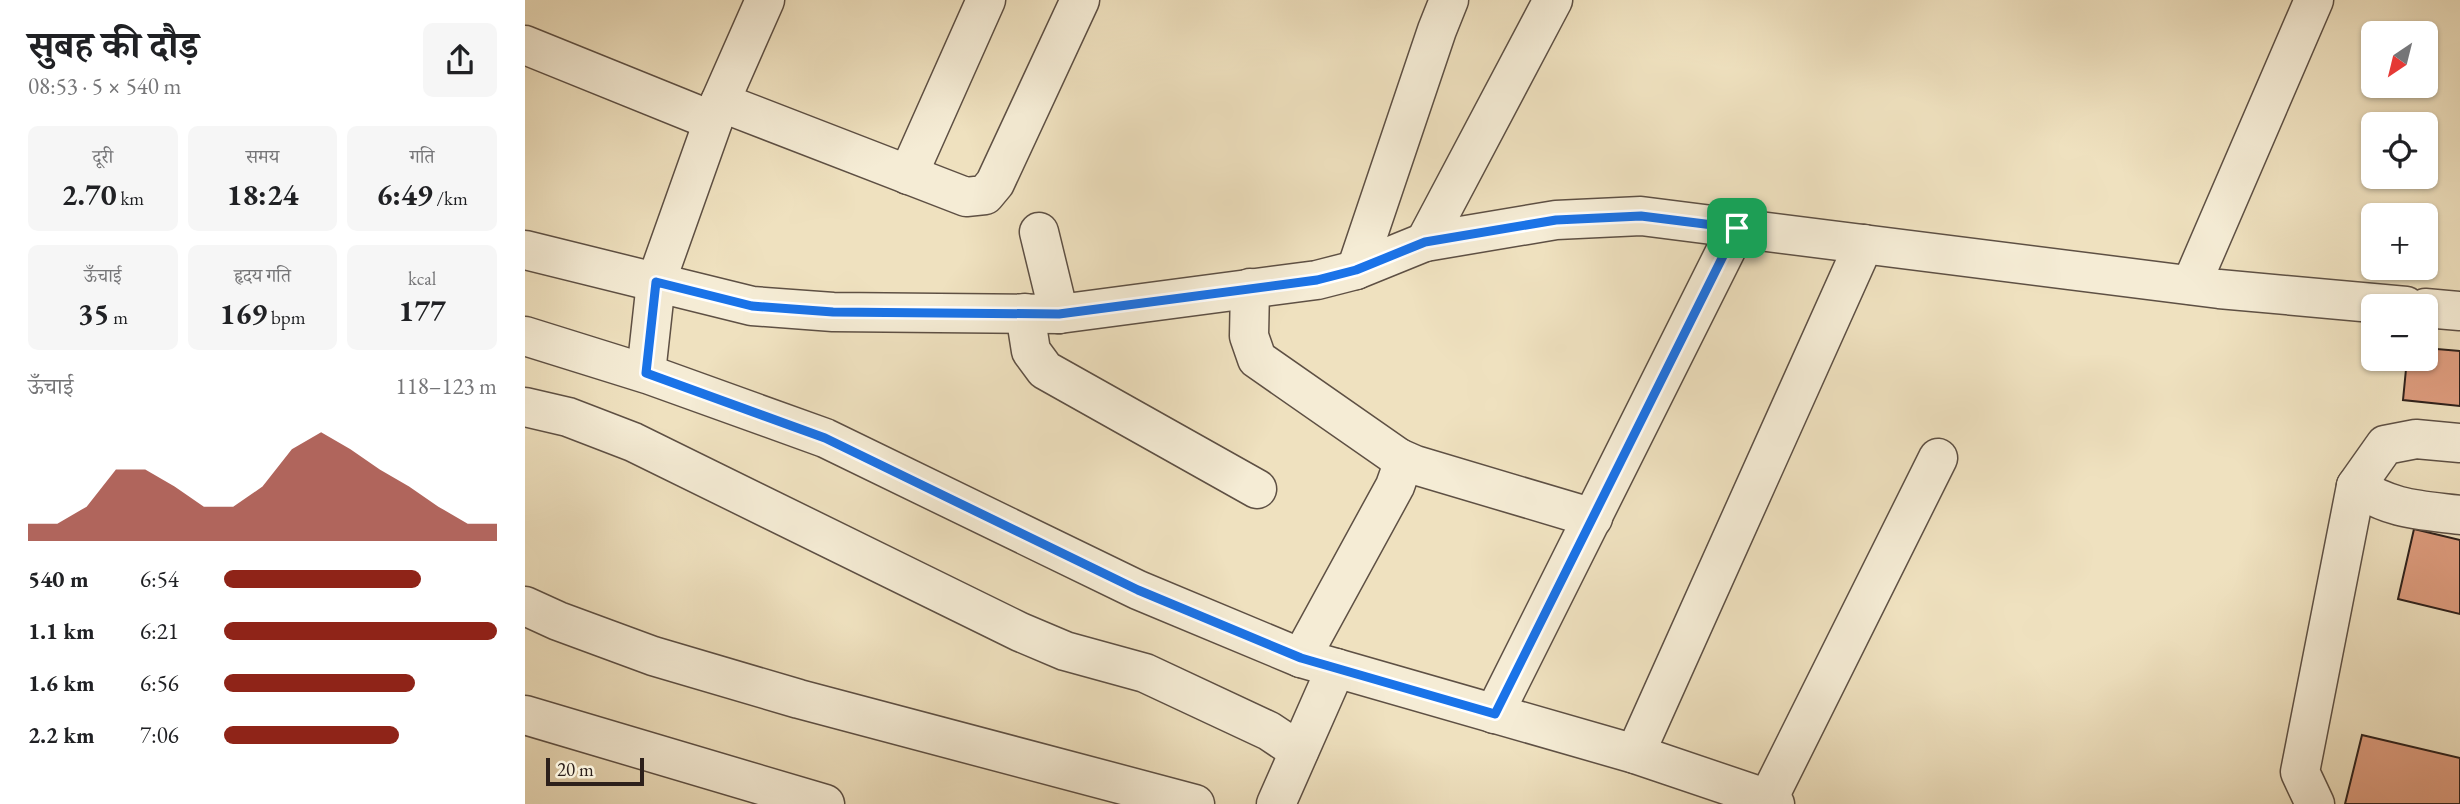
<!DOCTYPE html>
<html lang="hi">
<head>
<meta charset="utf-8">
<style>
  body { margin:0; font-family:"EB Garamond","Noto Serif Devanagari",serif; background:#f6f6f6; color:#202124; height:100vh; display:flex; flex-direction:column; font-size:26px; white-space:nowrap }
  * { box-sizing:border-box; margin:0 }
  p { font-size:23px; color:#757577 }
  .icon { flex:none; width:38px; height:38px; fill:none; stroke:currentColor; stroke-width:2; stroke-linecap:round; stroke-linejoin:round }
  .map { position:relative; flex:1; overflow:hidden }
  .side { display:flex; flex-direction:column; background:#fff; width:525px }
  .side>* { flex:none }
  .needle { width:46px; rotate:215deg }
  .fabs { position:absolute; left:1836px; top:21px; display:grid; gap:14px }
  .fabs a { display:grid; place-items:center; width:77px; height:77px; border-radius:10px; background:#fff; box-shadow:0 2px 5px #0004; font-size:35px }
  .scale { position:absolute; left:21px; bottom:18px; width:98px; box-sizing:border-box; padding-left:7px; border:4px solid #2d201b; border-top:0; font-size:19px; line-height:24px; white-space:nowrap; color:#2d201b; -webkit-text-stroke:5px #f5ecd5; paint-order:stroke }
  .pin { position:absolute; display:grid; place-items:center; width:60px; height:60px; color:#fff; margin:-30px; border-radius:14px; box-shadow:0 4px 10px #0006 }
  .round { display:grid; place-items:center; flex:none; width:74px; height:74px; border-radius:10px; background:#f6f6f6 }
  .head { display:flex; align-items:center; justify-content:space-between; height:119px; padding:0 28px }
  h1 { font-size:38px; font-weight:700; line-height:52px }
  .stats { display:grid; grid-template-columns:repeat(3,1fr); gap:10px; height:119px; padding:7px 28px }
  .stats div { display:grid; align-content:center; border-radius:10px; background:#f6f6f6; text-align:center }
  .stats b { font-size:30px; font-weight:700 }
  .stats small { font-size:19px; font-weight:400 }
  .stats p { font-size:19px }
  .chart { height:196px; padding:14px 28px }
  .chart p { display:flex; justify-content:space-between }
  .chart svg { width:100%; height:126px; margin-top:7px; fill:#8f2418; opacity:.7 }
  ul { padding:0 28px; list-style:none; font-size:23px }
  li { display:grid; grid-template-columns:112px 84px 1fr; align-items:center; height:52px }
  li i { height:18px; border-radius:9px; background:#8f2418 }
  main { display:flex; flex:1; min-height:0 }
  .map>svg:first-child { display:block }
  .building { fill:#de9c7e; stroke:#2d201b; stroke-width:2 }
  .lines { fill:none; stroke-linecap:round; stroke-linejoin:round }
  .minor-casing { stroke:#5e5044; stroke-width:41 }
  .minor { stroke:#f5ecd5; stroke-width:38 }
  .route-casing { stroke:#fff; stroke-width:14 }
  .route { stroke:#1a73e8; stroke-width:9 }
</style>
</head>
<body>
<main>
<section class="side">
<div class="head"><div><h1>सुबह की दौड़</h1><p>08:53 · 5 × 540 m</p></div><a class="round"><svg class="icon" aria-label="share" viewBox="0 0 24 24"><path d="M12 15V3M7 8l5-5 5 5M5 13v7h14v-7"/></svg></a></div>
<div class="stats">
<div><p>दूरी</p><b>2.70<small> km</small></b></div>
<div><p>समय</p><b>18:24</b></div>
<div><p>गति</p><b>6:49<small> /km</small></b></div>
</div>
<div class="stats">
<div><p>ऊँचाई</p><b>35<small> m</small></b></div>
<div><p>हृदय गति</p><b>169<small> bpm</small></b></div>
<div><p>kcal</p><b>177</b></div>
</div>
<div class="chart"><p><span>ऊँचाई</span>118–123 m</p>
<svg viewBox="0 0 160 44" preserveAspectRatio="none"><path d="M0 44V38L10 38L20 32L30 19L40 19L50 25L60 32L70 32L80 25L90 12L100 6L110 12L120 19L130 25L140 32L150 38L160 38V44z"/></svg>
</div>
<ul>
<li><b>540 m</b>6:54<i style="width:72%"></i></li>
<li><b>1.1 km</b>6:21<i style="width:100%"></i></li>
<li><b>1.6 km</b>6:56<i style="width:70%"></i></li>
<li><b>2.2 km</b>7:06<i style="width:64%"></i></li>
</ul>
</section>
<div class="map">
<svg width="1935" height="804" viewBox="0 0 1935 804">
  <rect width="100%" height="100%" fill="#efe1bf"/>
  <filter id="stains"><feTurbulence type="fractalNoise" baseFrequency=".00286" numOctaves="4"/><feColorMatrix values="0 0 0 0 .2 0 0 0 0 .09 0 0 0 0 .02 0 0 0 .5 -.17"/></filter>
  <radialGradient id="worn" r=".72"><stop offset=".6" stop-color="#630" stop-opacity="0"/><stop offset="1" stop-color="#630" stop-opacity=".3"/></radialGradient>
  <!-- building -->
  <g class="building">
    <path d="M1900,348L1935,351V406L1878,400L1882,359H1900Z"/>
    <path d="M1889,529L1935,540V614L1873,599Z"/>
    <path d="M1837,735L1935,758V804H1820Z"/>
  </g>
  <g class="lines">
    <defs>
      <g id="minor">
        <path d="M0,45L188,121"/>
        <path d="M195,102L441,197L460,195L470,183L555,0"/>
        <path d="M383,175L461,0"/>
        <path d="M514,232L534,314"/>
        <path d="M900,242L1028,0"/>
        <path d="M0,250L227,306L308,312L534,314L792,280L831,270L900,242L1031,220L1116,216L1694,289L1881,306"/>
        <path d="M831,270L912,30L924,0"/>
        <path d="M1666,285L1789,0"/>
        <path d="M725,288L724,336L732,359L874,458L875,472L870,486L776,658"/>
        <path d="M1900,308L1935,311"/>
        <path d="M500,313L506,351L520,370L732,489"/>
        <path d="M0,336L125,375L300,438L613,590L776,658L1110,754L1243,799L1250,804"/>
        <path d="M121,373L131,282L195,102L240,0"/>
        <path d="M0,407L43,417L108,442L495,632L540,651L620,673L744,731L774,751"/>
        <path d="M874,458L890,465L1068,518"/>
        <path d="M1831,486C1866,510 1895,510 1935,515"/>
        <path d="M0,606L33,621L128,656L274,699L670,804"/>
        <path d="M969,714L1212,228"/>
        <path d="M0,715L300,804"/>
        <path d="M1110,754L1339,244"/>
        <path d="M1243,799L1413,458"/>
        <path d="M751,804L811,668"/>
        <path d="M1790,804L1775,772L1831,486L1860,445L1891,439L1935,443"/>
      </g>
    </defs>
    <!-- minor casing -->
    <use href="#minor" class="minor-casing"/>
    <!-- minor -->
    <use href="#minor" class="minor"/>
  </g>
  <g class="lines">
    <defs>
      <path id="route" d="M1116,216L1212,228L970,714L776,658L613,590L300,438L121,373L131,282L227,306L308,312L534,314L792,280L831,270L900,242L1031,220Z"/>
    </defs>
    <!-- route casing -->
    <use href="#route" class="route-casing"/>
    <!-- route -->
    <use href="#route" class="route"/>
  </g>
  <rect width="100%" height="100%" filter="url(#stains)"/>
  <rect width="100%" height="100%" fill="url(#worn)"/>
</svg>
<div class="fabs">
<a><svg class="needle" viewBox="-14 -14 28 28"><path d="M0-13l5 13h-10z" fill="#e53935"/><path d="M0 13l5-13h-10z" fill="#757577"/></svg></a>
<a><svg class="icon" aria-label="locate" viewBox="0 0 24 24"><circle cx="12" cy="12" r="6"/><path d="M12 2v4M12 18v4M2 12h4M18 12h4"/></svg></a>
<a>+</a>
<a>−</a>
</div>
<div class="scale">20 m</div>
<div class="pin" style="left:1212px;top:228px;background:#1e9e55"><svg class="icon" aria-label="arrive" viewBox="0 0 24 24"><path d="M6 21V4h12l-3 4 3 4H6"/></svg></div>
</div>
</main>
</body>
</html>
